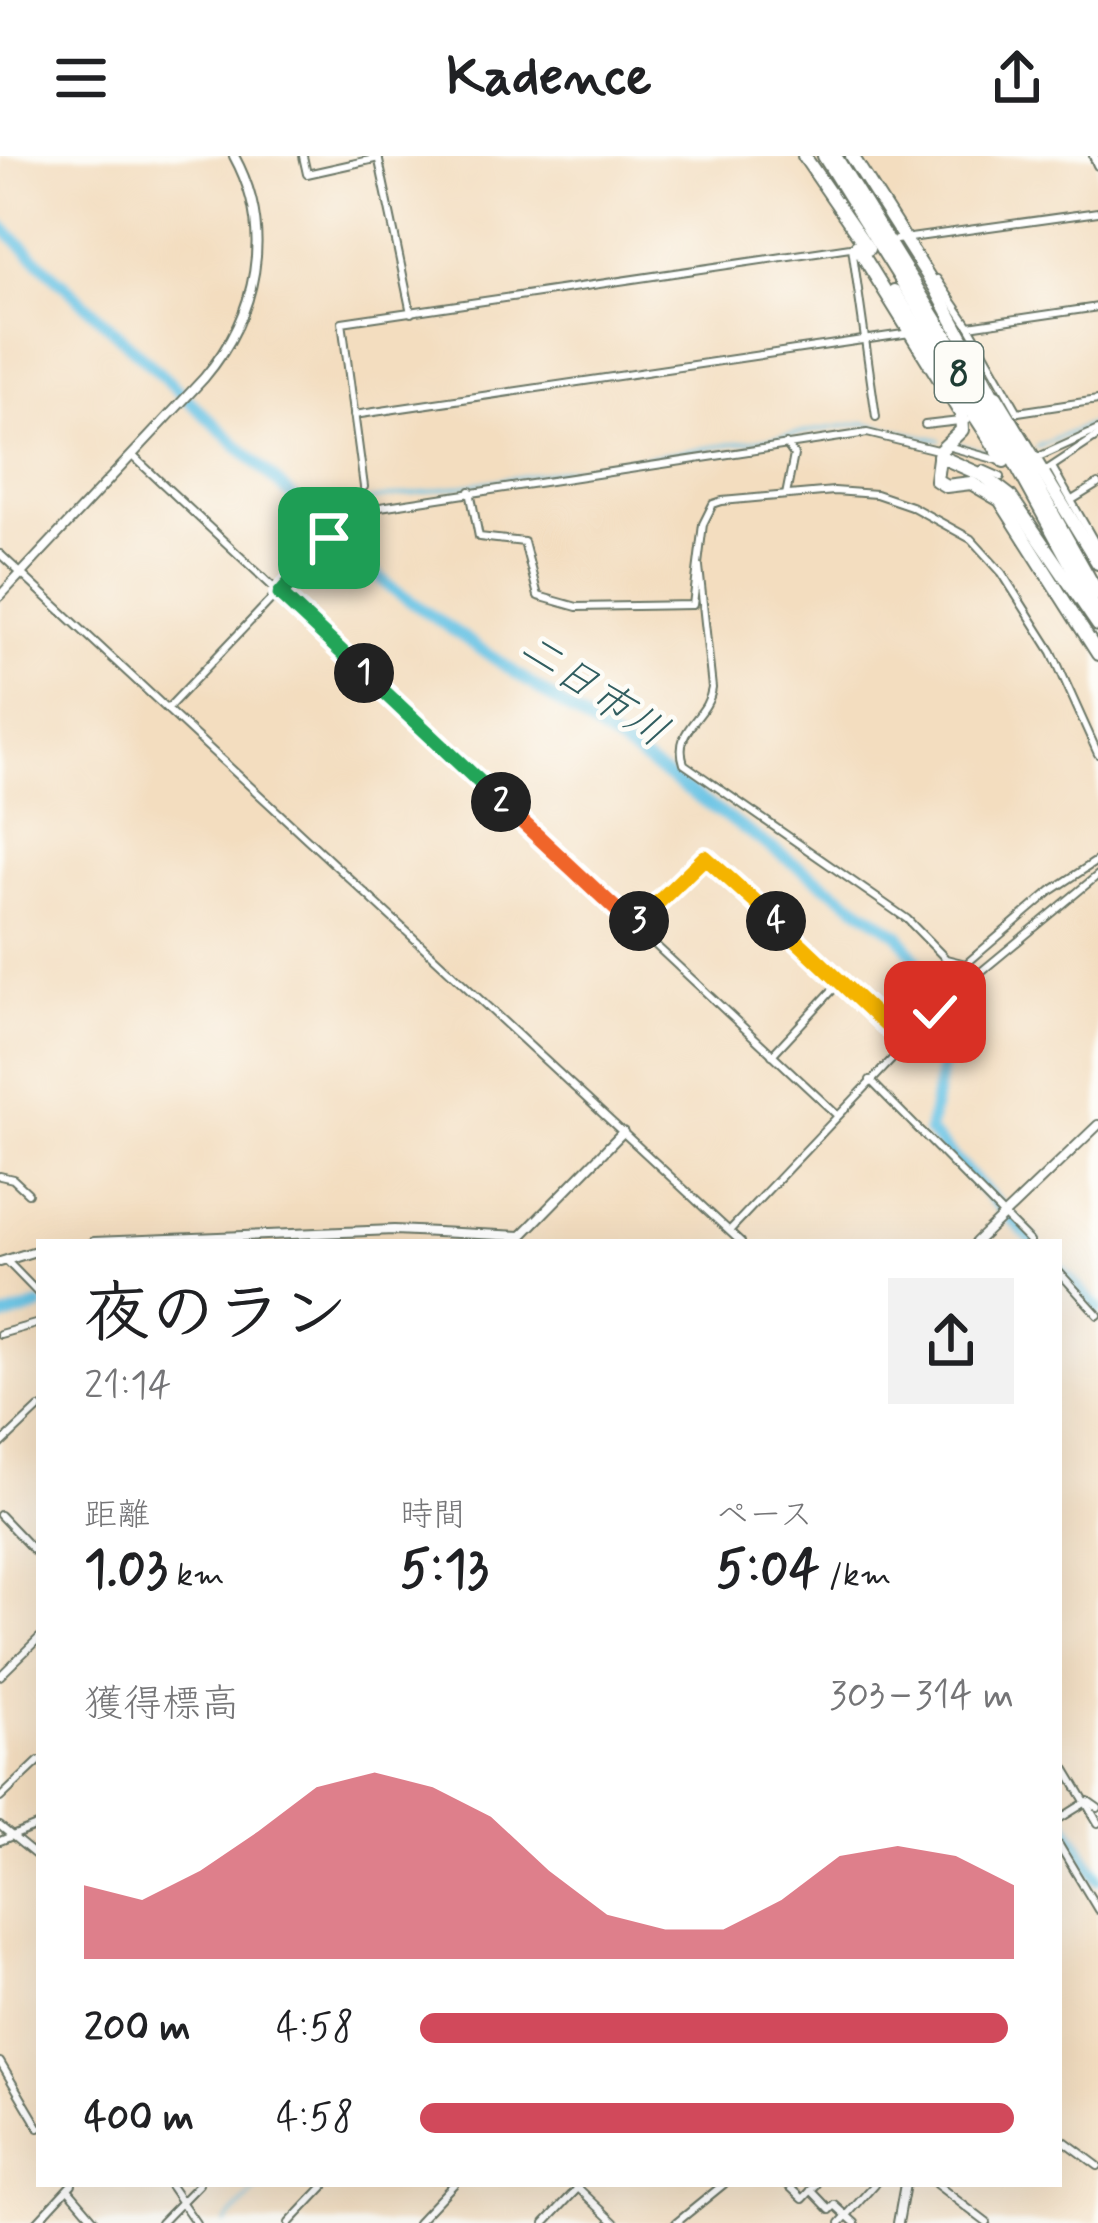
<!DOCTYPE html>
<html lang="ja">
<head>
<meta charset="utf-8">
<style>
  body { margin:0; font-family:Mynerve,"Klee One",sans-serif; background:#f2f2f2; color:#202124; height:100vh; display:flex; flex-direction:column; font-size:45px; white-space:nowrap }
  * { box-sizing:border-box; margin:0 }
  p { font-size:39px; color:#757577 }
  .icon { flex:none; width:66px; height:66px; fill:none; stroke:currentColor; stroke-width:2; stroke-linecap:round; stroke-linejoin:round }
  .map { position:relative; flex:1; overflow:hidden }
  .side { position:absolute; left:36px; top:1083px; width:1026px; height:948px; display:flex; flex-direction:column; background:#fff; border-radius:0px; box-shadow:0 12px 48px #0002 }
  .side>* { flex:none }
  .pin { position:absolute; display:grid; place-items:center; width:102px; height:102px; color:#fff; margin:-51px; border-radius:24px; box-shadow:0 6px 18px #0006 }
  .km { position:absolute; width:60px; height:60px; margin:-30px; border-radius:50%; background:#222; color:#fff; font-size:33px; line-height:60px; text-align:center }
  .round { display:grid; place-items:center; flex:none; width:126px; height:126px; border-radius:0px; background:#f2f2f2 }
  .overview { display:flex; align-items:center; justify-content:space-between; height:204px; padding:0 48px }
  h1 { font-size:66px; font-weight:700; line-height:90px }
  .stats { display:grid; grid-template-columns:repeat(3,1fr); gap:18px; height:204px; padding:12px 48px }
  .stats div { display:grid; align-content:center }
  .stats b { font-size:51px; font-weight:700 }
  .stats small { font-size:33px; font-weight:400 }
  .stats p { font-size:33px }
  .chart { height:336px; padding:24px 48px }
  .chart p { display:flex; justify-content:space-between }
  .chart svg { width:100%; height:216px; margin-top:12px; fill:#d1495b; opacity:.7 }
  ul { padding:0 48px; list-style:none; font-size:39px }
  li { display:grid; grid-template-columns:192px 144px 1fr; align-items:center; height:90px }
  li i { height:30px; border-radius:15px; background:#d1495b }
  header { display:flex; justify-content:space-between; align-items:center; height:156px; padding:0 48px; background:#fff; font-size:54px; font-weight:700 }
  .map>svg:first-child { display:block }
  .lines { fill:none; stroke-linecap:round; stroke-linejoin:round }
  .stream { stroke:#66c2e4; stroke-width:3 }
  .river { stroke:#66c2e4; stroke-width:12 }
  .street-casing { stroke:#697565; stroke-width:10 }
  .secondary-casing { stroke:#697565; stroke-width:12 }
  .highway-casing { stroke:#697565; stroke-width:16 }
  .street { stroke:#fff; stroke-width:6 }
  .secondary { stroke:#fff; stroke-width:8 }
  .highway { stroke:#fff; stroke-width:12 }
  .split-1-casing { stroke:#fff; stroke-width:24 }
  .split-2-casing { stroke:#fff; stroke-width:24 }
  .split-3-casing { stroke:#fff; stroke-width:24 }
  .split-4-casing { stroke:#fff; stroke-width:24 }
  .split-5-casing { stroke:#fff; stroke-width:24 }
  .split-1 { stroke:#22a559; stroke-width:15 }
  .split-2 { stroke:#22a559; stroke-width:15 }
  .split-3 { stroke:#f0652b; stroke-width:15 }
  .split-4 { stroke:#f5b400; stroke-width:15 }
  .split-5 { stroke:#f5b400; stroke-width:15 }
  .labels { text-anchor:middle; stroke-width:9; stroke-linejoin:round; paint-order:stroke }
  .shield { fill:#fdfcf7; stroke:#62766e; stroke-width:3 }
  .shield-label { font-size:36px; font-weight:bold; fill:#1f3d34 }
  .water-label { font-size:42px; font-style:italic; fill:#315e60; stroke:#fdfcf7 }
</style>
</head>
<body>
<header><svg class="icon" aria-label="menu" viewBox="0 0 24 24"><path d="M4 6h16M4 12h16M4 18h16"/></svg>Kadence<svg class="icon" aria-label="share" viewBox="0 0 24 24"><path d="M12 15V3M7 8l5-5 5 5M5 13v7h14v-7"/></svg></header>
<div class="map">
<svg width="1098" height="2067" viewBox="0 0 1098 2067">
  <rect width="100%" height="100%" fill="#fdfcf7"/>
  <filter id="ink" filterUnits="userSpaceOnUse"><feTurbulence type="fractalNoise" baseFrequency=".00833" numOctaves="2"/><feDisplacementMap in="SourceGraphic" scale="24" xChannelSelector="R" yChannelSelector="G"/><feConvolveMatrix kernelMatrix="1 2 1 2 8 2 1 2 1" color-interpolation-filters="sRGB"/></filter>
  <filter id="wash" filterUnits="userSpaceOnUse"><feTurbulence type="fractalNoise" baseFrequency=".004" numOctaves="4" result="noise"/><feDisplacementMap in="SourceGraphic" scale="48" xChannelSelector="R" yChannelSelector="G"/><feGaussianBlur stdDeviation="2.7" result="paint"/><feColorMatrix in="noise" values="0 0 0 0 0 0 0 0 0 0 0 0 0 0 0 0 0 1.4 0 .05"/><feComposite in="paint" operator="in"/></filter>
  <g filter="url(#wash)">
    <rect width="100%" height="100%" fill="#f3ddbf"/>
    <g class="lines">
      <!-- stream -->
      <g class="stream">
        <path d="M957,288L986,295"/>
        <path d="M1037,291L1098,265"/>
        <path d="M306,354L864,267L940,284"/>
        <path d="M225,2067L262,2028"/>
      </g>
      <!-- river -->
      <g class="river">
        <path d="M0,69L391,432L899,779L952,854L929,976L1034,1086"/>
        <path d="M1059,1112L1098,1153"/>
        <path d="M0,1163L39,1150"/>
        <path d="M1059,1657L1098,1723"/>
      </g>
    </g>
  </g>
  <g filter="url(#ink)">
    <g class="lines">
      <defs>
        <g id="street">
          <path d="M303,0L307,18L379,2"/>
          <path d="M378,0L411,157"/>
          <path d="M896,84L1098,56"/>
          <path d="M852,91L876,261"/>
          <path d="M937,123L969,170"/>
          <path d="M1018,256L969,170L1098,151"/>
          <path d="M1018,256L1098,244"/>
          <path d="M354,259L910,177"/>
          <path d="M925,269L968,264"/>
          <path d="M786,288L794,299L786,339"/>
          <path d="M947,290L1001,305"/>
          <path d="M132,299L837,959"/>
          <path d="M1036,302L1098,274"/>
          <path d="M1052,311L1098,392"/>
          <path d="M983,313L1001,321"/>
          <path d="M1048,313L1098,280"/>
          <path d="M364,331L342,166L857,90"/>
          <path d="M470,335L479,381L524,386L538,440L577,451L693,449L703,368L713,348L722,345L834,335L876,338L911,350L971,383L1002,417L1052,496L1098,598"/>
          <path d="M1072,344L1098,328"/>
          <path d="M0,398L741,1086"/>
          <path d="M699,411L712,532C708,563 672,572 684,608L907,763L946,803L966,808L1051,735L1098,704"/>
          <path d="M169,551L336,375L367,353L867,277L937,294"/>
          <path d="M634,770L705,701L905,887"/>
          <path d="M772,899L839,827"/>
          <path d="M870,924L1030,1086"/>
          <path d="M0,1020L13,1023L28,1037"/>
          <path d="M730,1074L954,838L1098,719"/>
          <path d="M6,1104L39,1138"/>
          <path d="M1059,1116L1098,1159"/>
          <path d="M0,1178L39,1167"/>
          <path d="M0,1289L39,1252"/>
          <path d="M0,1359L39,1400"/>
          <path d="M0,1520L39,1482"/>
          <path d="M1059,1602L1098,1667"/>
          <path d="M0,1642L39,1605"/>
          <path d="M1059,1663L1088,1645L1098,1652"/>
          <path d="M0,1670L39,1702"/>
          <path d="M0,1685L39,1669"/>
          <path d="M1059,1689L1098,1754"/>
          <path d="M0,1906L39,1972"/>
          <path d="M1059,1981L1098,2010"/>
          <path d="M169,2028L196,2067"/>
          <path d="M574,2028L615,2067"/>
          <path d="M787,2028L803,2043L817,2028"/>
          <path d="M936,2028L987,2067"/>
          <path d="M68,2033L97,2067"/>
          <path d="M811,2034L830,2054L835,2049L855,2067"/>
          <path d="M36,2067L72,2028"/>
          <path d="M161,2067L199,2028"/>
          <path d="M289,2067L326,2028"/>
          <path d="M417,2067L454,2028"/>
          <path d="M545,2067L578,2032"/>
          <path d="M676,2067L724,2028"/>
          <path d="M840,2067L875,2028"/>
        </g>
        <g id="secondary">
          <path d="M1094,0L1098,9"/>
          <path d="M0,440L204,222C257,159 275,75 234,0"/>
          <path d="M94,1086L394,1074L521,1080L623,976"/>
          <path d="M976,1086L1098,969"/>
          <path d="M0,1106L39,1094"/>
          <path d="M898,2067L905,2028"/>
        </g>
        <g id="highway">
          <path d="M804,0L868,93"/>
          <path d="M824,0L1014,305L1098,458"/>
          <path d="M835,0L1021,301L1098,438"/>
          <path d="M852,0L935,131L997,247"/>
          <path d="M857,90L961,258L962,274L940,295L936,324L946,330L971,327L1000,344L1098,498"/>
          <path d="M894,135L1004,305"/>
          <path d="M996,240L1098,407"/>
          <path d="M939,300L984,320L1010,340L1098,469"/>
        </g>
      </defs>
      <!-- street casing -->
      <use href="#street" class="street-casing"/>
      <!-- secondary casing -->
      <use href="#secondary" class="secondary-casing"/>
      <!-- highway casing -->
      <use href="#highway" class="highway-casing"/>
      <!-- street -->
      <use href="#street" class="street"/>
      <!-- secondary -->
      <use href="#secondary" class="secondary"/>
      <!-- highway -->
      <use href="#highway" class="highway"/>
    </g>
  </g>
  <g class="lines" filter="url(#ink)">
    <defs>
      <path id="split-1" d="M329,382L280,438L364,517"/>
      <path id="split-2" d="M364,517L501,646"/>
      <path id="split-3" d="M501,646L634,770L639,765"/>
      <path id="split-4" d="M639,765L705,701L776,765"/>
      <path id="split-5" d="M776,765L905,887L935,856"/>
    </defs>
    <!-- split-1 casing -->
    <use href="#split-1" class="split-1-casing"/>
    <!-- split-2 casing -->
    <use href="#split-2" class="split-2-casing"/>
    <!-- split-3 casing -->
    <use href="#split-3" class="split-3-casing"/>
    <!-- split-4 casing -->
    <use href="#split-4" class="split-4-casing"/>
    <!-- split-5 casing -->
    <use href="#split-5" class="split-5-casing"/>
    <!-- split-1 -->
    <use href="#split-1" class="split-1"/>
    <!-- split-2 -->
    <use href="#split-2" class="split-2"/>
    <!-- split-3 -->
    <use href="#split-3" class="split-3"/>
    <!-- split-4 -->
    <use href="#split-4" class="split-4"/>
    <!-- split-5 -->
    <use href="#split-5" class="split-5"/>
  </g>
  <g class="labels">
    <!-- shield labels -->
    <rect class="shield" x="935" y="186" width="48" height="60" rx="9"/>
    <g class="shield-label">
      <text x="959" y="229">8</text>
    </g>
    <!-- water labels -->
    <g class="water-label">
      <text transform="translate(595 532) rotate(34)" y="15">二日市川</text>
    </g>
  </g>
</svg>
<div class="pin" style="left:329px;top:382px;background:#1e9e55"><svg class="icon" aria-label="arrive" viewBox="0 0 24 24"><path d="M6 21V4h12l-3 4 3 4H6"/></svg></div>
<div class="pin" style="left:935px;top:856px;background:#d93025"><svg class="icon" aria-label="check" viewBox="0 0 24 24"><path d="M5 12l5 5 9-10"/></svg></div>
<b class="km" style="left:364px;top:517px">1</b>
<b class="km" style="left:501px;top:646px">2</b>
<b class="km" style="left:639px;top:765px">3</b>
<b class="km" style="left:776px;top:765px">4</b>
<section class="side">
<div class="overview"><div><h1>夜のラン</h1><p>21:14</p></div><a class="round"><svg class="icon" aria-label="share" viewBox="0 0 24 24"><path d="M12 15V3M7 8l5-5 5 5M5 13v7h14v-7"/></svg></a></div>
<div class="stats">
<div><p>距離</p><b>1.03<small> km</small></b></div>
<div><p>時間</p><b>5:13</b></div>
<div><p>ペース</p><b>5:04<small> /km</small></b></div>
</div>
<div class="chart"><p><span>獲得標高</span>303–314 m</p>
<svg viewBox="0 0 160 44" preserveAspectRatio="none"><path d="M0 44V29L10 32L20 26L30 18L40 9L50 6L60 9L70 15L80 26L90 35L100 38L110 38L120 32L130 23L140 21L150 23L160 29V44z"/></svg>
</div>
<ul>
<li><b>200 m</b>4:58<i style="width:99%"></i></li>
<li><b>400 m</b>4:58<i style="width:100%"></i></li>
</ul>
</section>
</div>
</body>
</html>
